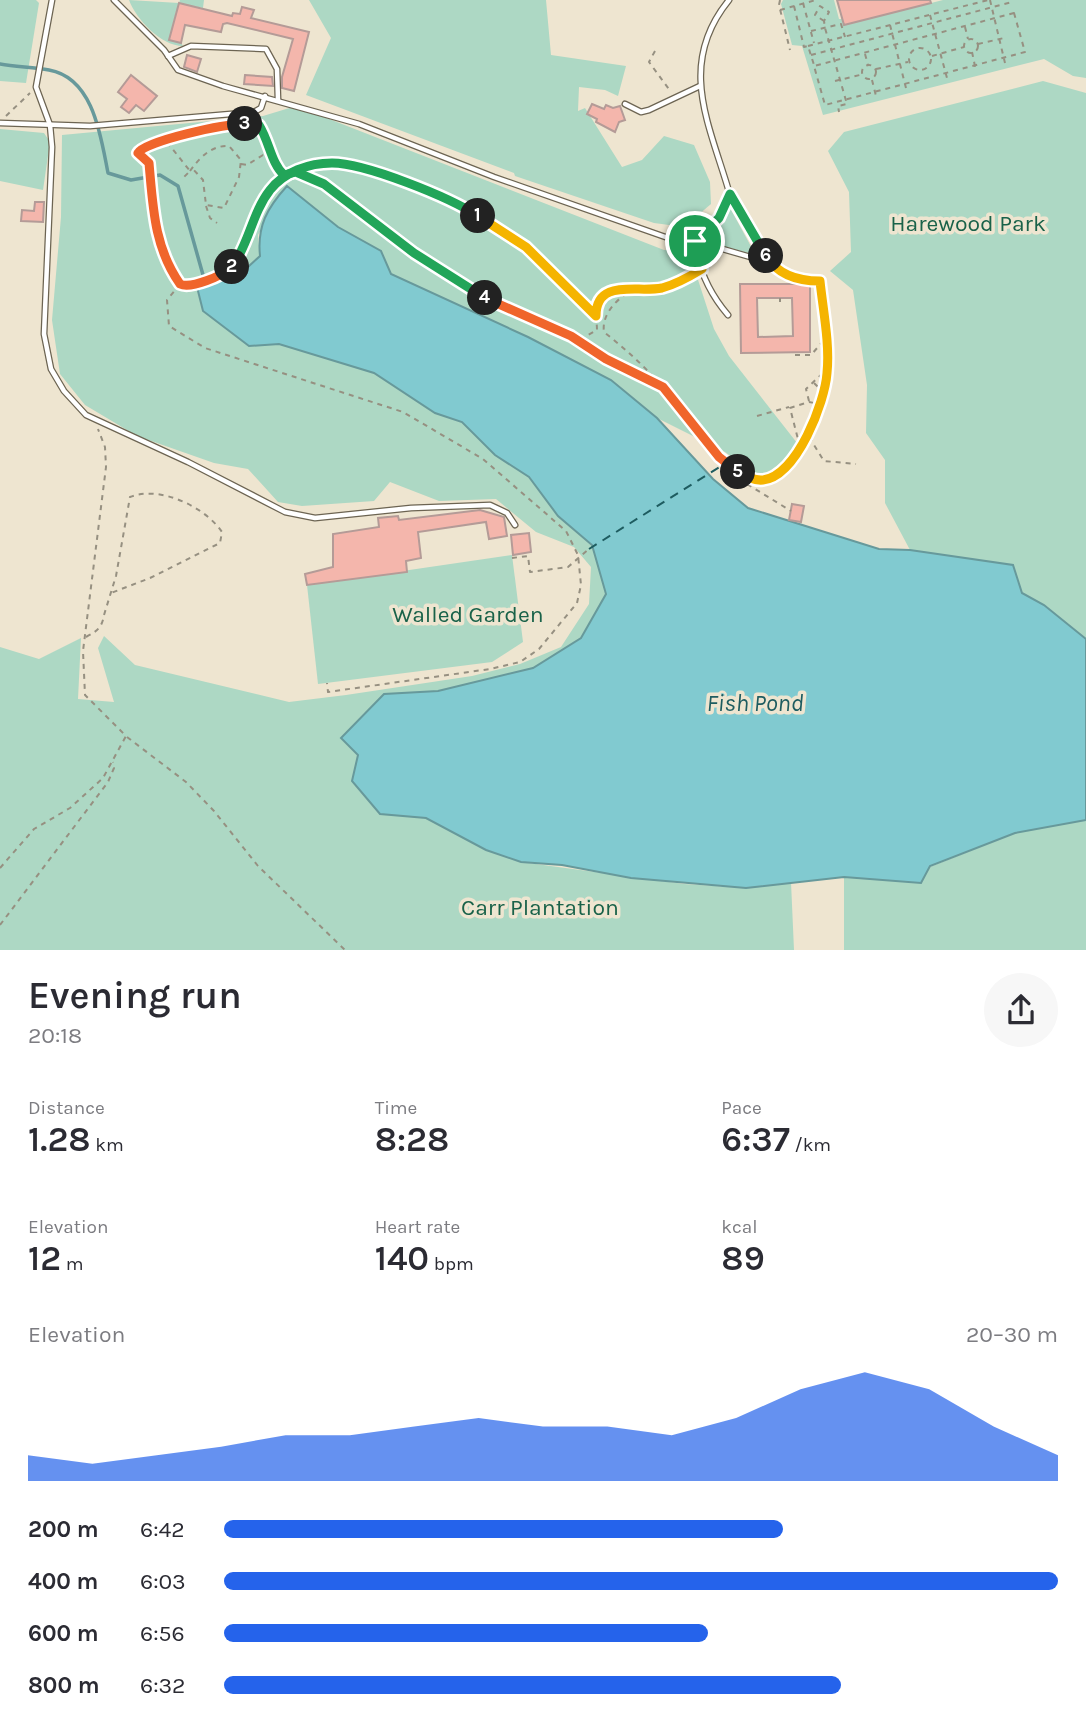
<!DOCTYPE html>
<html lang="en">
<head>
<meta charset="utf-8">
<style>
  body { margin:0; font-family:Karla,sans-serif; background:#f7f7f7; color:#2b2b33; height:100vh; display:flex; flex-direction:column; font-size:26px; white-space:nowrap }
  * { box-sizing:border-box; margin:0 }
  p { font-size:23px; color:#7c7c81 }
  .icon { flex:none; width:38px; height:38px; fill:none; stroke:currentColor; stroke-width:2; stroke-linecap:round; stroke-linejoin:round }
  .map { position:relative; height:950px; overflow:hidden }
  .sheet { display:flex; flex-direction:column; background:#fff; flex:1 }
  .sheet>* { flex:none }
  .pin { position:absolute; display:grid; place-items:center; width:60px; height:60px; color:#fff; margin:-30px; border:4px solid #fff; border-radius:50%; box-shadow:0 2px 7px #0007 }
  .km { position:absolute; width:35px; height:35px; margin:-18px; border-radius:50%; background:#222; color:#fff; font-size:19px; line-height:35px; text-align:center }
  .round { display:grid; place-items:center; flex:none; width:74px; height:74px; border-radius:37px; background:#f7f7f7 }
  .summary { display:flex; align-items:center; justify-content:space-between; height:119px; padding:0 28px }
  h1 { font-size:38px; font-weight:600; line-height:52px }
  .metrics { display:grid; grid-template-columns:repeat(3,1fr); gap:10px; height:119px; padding:7px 28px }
  .metrics div { display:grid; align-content:center }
  .metrics b { font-size:35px; font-weight:600 }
  .metrics small { font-size:19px; font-weight:400 }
  .metrics p { font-size:19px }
  .chart { height:196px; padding:14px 28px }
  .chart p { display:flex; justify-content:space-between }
  .chart svg { width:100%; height:126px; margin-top:7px; fill:#2563eb; opacity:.7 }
  ul { padding:0 28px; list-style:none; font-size:23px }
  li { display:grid; grid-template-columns:112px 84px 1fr; align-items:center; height:52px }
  li i { height:18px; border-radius:9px; background:#2563eb }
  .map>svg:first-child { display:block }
  .green { fill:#add8c4 }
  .water { fill:#81cad0; stroke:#67999b; stroke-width:2 }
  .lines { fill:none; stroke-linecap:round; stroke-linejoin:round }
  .stream { stroke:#67999b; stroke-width:3.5 }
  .ferry { stroke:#1e5c60; stroke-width:2; stroke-dasharray:9 7; stroke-linecap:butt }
  .building { fill:#f4b6ac; stroke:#b49b97; stroke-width:2; fill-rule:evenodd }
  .lane-casing { stroke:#6c6452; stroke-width:7 }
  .path { stroke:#969081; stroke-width:2; stroke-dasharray:5 5; stroke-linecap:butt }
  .lane { stroke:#fff; stroke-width:4.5 }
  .split-1-casing { stroke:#fff; stroke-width:14 }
  .split-2-casing { stroke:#fff; stroke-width:14 }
  .split-3-casing { stroke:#fff; stroke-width:14 }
  .split-4-casing { stroke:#fff; stroke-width:14 }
  .split-5-casing { stroke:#fff; stroke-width:14 }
  .split-6-casing { stroke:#fff; stroke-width:14 }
  .split-7-casing { stroke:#fff; stroke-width:14 }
  .split-1 { stroke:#f5b400; stroke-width:9 }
  .split-2 { stroke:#22a559; stroke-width:9 }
  .split-3 { stroke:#f0652b; stroke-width:9 }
  .split-4 { stroke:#22a559; stroke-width:9 }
  .split-5 { stroke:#f0652b; stroke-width:9 }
  .split-6 { stroke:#f5b400; stroke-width:9 }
  .split-7 { stroke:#22a559; stroke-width:9 }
  .labels { text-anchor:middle; stroke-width:7; stroke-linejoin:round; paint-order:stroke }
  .park-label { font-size:23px; fill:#196249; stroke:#eee5d0 }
  .water-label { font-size:24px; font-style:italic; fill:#1e5c60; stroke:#eee5d0 }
</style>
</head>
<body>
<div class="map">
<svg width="1086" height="950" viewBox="0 0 1086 950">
  <rect width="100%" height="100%" fill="#eee5d0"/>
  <!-- green -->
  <g class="green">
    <path d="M0,0H36L39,3L26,83L0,81Z"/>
    <path d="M129,0L179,3L180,0H204L203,8L187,5L185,13L176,12L169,39L181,43L183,46C161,46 136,19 129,0Z"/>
    <path d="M309,0H546L551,55L626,66L618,96L605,90L579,87L578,111L585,108L622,167L642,160L664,136L694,145L710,182L711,204L684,227L654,223L515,176L514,173L306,95L331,38Z"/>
    <path d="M783,0H834L839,19H842L844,25L943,0H1086V78L1073,76L1044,59L823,115L802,46L792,45L781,4Z"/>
    <path d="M1043,81L1086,93V639L1044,605L1022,593L1012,565L910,550L885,503V460L866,433L867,385L853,290L830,271L851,252L849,192L828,151L844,132Z"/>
    <path d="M296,106L664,250L688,249L714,329L729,356L801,448L767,473H753L725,452L657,418L611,380L528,337L391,274L381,251L338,227L287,186L258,235L260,256L238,276L205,282L249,346L279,344L374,373L435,413L462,422L495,455L529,477L558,516L592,545L606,594L581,638L533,668L438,691L384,694L341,739L358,755L380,814L426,818L486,850L521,862L684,884L746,888L791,882L794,950H0V647L39,659L81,638L78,699L114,702L98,648L104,636L135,665L289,702L346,695L472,676L520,664L561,647L589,604L591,567L574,547L536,532L496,499L439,501L390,482L374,501L302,506L278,502L248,469L214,463L137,436L85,405L60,374L52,320L61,217L62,135L263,116Z"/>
    <path d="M0,129L44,133L50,142L43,190L0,181Z"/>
    <path d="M729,206L754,252L752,254L705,241L703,238L716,228Z"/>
    <path d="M512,555L523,642L492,662L318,684L307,585Z"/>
    <path d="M1086,820V950H844V877L921,883L930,867L1015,833Z"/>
  </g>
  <!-- water -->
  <path class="water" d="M287,186L338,227L381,251L391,274L528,337L611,380L657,418L713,479L748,508L879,549L910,550L1013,565L1022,593L1044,605L1086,639V820L1015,833L930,866L921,883L844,877L746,888L631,878L562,865L521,862L486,850L426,818L380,814L352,781L358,755L341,738L384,694L438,691L533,668L581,638L606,594L592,545L558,516L529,477L495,455L462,422L435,413L374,373L279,344L249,346L203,311L197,287L238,276L260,256C257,226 267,208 287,186Z"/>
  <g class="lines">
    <!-- stream -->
    <path class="stream" d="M0,64C16,67 33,67 49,70C94,78 101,138 108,173L131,180L160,175L178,186L205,282"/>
    <!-- ferry -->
    <path class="ferry" d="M589,549L726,463"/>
  </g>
  <!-- building -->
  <g class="building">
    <path d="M837,0H930L931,3L844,25Z"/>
    <path d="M179,3L232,16L233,13L240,14L242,7L254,10L251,18L309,32L294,91L282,88V77L293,39L227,23L223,24L221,32L185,25L181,43L169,40Z"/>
    <path d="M187,55L201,59L197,72L184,67Z"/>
    <path d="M131,75L157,96L144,111L136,105L129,113L121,107L127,99L118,92Z"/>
    <path d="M245,75L272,77L273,86L244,84Z"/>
    <path d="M592,104L604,109L606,105L613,108L620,106L625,120L619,122L615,132L596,122L597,119L587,114Z"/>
    <path d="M35,202H44L43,222L21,221L22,210L34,211Z"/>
    <path d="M740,284H810V352L741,353ZM757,298H792L793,336L758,337Z"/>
    <path d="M792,504L804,506L801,522L789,520Z"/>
    <path d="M480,510L504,517L507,536L489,539L486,522L418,532L421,558L406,561L407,572L307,585L305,574L333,567V534L379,527L378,518L398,516L399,520Z"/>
    <path d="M529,533L531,552L513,555L511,535Z"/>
  </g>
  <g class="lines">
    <defs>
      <g id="lane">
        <path d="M52,0L36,87L50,125L52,147L44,334L51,369L64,391L86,415L188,462L285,512L315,518L411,508L490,505L507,513L515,525"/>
        <path d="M114,0L164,50L178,70L223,86L359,124L494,177L671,239L695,241L719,218L730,195C710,125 676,65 729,0"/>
        <path d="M168,56L191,46L266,49L277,69L278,100"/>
        <path d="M625,104L641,112L649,110L700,86"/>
        <path d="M0,123L90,126L254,112L261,108L265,96"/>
        <path d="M731,195L771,263L800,281"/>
        <path d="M728,315C710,294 698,268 695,241L771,263"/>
      </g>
    </defs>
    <!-- lane casing -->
    <use href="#lane" class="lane-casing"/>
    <!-- path -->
    <g class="path">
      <path d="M780,0L779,5L790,50"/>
      <path d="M990,0L1005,63"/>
      <path d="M803,3L814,43"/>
      <path d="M794,6L804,47L808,46L814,65"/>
      <path d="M780,10L816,0"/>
      <path d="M1014,13L1025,52L825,105L814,66Z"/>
      <path d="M930,15L947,78"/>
      <path d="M824,21L815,15L820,6L829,12L824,21L825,28L847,104L838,106L839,112"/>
      <path d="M890,25L906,88"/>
      <path d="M965,27L968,39"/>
      <path d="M811,31L841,24L845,37"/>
      <circle cx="971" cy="46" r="7"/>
      <path d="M978,44L1004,38"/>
      <path d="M808,46L988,0"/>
      <circle cx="920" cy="59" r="11"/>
      <path d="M655,51L649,62L671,92"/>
      <path d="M972,52L976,71"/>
      <path d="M865,54L868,65"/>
      <path d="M811,55L1012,2"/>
      <path d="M932,56L964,47"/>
      <circle cx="869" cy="72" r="7"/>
      <path d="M876,69L908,62"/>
      <path d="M872,80L876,96"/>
      <path d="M835,81L864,74"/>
      <path d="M6,116L30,93"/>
      <path d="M167,142L190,171L182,179"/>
      <path d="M241,164L247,165L263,155L272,158"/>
      <path d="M190,171C200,157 212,145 229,146L241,160L239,177L224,208L206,205L203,180L192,168"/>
      <path d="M297,172L324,184L414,253L496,305L571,336L583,338L597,330C597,320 593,304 600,297C611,283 634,292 648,290C665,288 681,283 695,274"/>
      <path d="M284,175C271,164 270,142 259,125L232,123L199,129L139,150L138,154L149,163C153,207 154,247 180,284C188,288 196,283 204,280C211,278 219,277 225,274C254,258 251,195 284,175C347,139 471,207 524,246C550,265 573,293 596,316"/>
      <path d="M206,206L210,218L217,223"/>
      <path d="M180,284L167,300L169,326L205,348L403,412L483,459L566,531L578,555L581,585L577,603L539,649L520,662L490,669L328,692L327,683"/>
      <path d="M636,289C620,295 601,313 604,332C625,349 645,366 662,387C686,415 706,450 737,471C787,506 825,410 828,372C829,343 823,310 820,281H808"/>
      <path d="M780,298V302"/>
      <path d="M572,337L605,359L662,387"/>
      <path d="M795,355H811L825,339"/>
      <path d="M814,383L822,391"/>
      <path d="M809,401L806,389L826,370"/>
      <path d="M757,416L789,407"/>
      <path d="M809,437L824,461L856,464"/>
      <path d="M800,447L790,408L809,402L820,404"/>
      <path d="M743,475L747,484L791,511"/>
      <path d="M512,558L528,556L530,572L568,567L589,549"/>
      <path d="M86,637C97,631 102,628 104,615L116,576L130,497C160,485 205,507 222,532L220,543L150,578L111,593"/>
      <path d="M127,737L186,782L214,811L258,866L345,950"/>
      <path d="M0,868L34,829L70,808L103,778L126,736L85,695L83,651L106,467L105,447L98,429"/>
      <path d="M0,925L108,782L114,768L113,762"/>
    </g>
    <!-- lane -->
    <use href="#lane" class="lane"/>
  </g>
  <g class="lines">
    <defs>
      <path id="split-1" d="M478,216L526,247L596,316C596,278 637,293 662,288C677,284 689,277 702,269L695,241"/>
      <path id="split-2" d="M232,267C249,244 252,213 270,190C284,172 309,163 332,163C365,163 449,197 478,216"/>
      <path id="split-3" d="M232,267C222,276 191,289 180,284C154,247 153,207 149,163L138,153C145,141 227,123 245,124"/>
      <path id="split-4" d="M245,124L259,125C270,143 271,163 284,175L296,172L324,184L414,253L485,298"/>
      <path id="split-5" d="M485,298L571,336L606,359L663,387L719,457L738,472"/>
      <path id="split-6" d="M738,472C745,476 754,481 763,480C797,476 825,402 827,373C830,344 823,310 820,281C798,281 778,275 766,256"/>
      <path id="split-7" d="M695,241L719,218L730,194L766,256"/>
    </defs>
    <!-- split-1 casing -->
    <use href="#split-1" class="split-1-casing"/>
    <!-- split-2 casing -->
    <use href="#split-2" class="split-2-casing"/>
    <!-- split-3 casing -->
    <use href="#split-3" class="split-3-casing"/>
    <!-- split-4 casing -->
    <use href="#split-4" class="split-4-casing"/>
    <!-- split-5 casing -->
    <use href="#split-5" class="split-5-casing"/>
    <!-- split-6 casing -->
    <use href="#split-6" class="split-6-casing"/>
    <!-- split-7 casing -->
    <use href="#split-7" class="split-7-casing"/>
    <!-- split-1 -->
    <use href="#split-1" class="split-1"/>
    <!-- split-2 -->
    <use href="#split-2" class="split-2"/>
    <!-- split-3 -->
    <use href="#split-3" class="split-3"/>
    <!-- split-4 -->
    <use href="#split-4" class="split-4"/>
    <!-- split-5 -->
    <use href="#split-5" class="split-5"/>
    <!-- split-6 -->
    <use href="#split-6" class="split-6"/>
    <!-- split-7 -->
    <use href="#split-7" class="split-7"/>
  </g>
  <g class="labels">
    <!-- park labels -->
    <g class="park-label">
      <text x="968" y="231">Harewood Park</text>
      <text x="468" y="622">Walled Garden</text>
      <text x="540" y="915">Carr Plantation</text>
    </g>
    <!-- water labels -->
    <g class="water-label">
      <text x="755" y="711">Fish Pond</text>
    </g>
  </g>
</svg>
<div class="pin" style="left:695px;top:241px;background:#1e9e55"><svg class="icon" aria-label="arrive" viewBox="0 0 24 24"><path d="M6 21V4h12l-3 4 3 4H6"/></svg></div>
<b class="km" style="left:478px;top:216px">1</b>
<b class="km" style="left:232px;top:267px">2</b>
<b class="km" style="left:245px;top:124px">3</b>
<b class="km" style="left:485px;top:298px">4</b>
<b class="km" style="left:738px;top:472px">5</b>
<b class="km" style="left:766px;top:256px">6</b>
</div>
<section class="sheet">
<div class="summary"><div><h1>Evening run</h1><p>20:18</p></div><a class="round"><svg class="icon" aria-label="share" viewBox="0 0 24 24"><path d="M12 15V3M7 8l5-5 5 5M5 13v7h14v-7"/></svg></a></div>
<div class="metrics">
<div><p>Distance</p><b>1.28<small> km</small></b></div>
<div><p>Time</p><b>8:28</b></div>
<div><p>Pace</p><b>6:37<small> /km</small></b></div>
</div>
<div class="metrics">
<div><p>Elevation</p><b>12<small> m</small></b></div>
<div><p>Heart rate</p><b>140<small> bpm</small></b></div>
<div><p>kcal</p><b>89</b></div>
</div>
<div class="chart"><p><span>Elevation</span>20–30 m</p>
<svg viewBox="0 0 160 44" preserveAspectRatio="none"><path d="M0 44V35L10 38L20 35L30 32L40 28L50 28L60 25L70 22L80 25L90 25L100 28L110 22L120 12L130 6L140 12L150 25L160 35V44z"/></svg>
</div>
<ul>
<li><b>200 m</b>6:42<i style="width:67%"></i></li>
<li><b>400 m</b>6:03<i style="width:100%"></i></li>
<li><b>600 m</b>6:56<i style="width:58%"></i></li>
<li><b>800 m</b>6:32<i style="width:74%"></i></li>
</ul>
</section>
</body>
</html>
